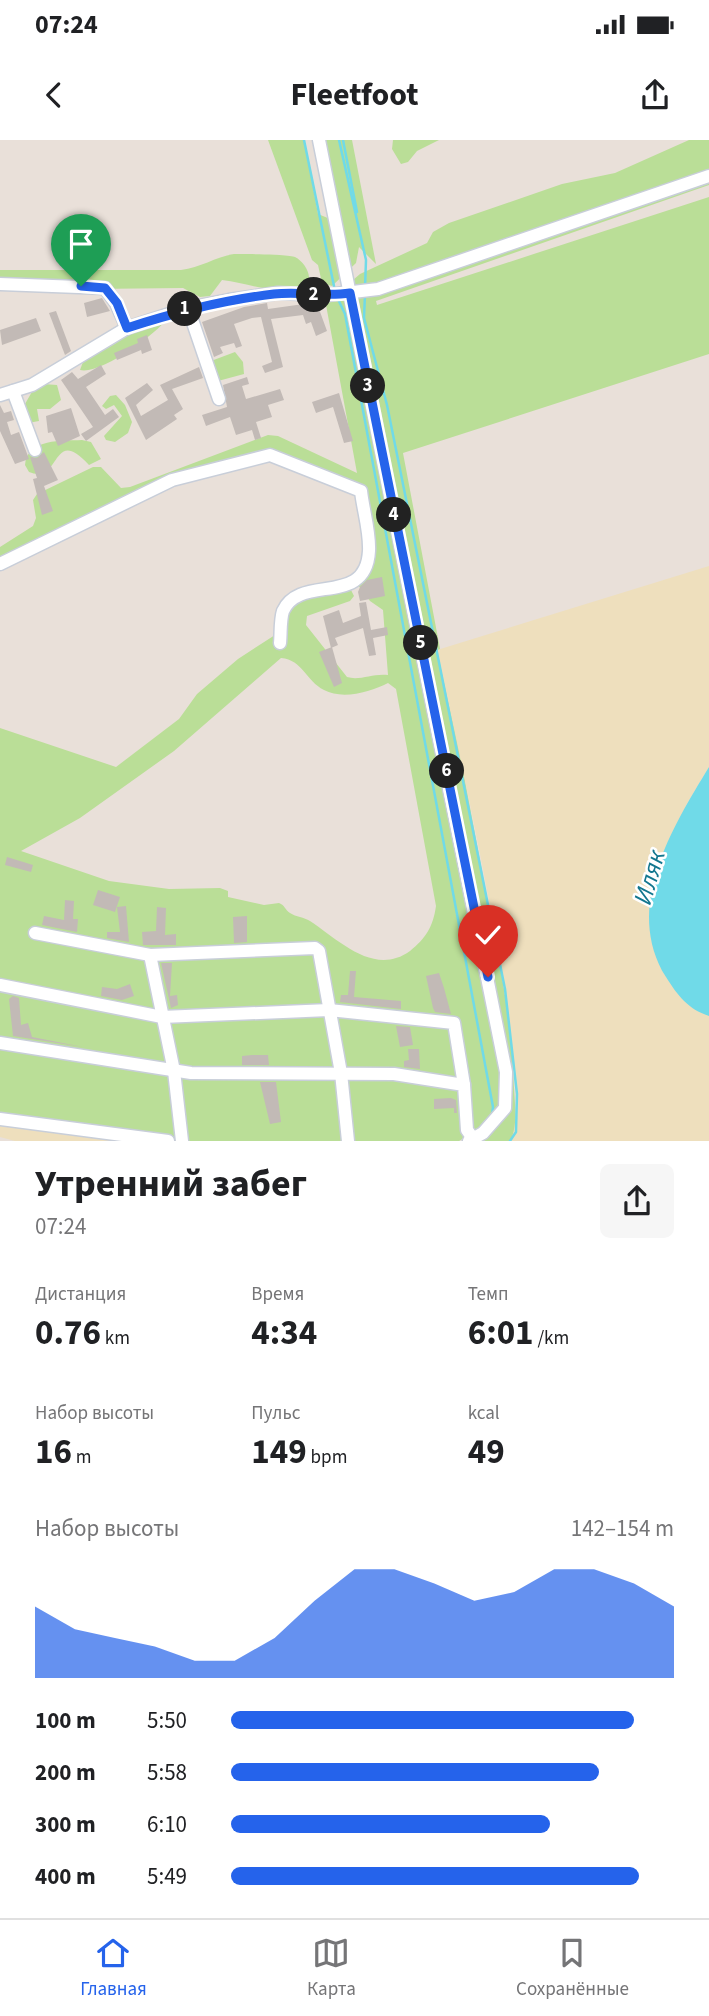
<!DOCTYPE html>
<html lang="ru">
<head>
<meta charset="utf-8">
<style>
  body { margin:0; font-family:"Source Sans 3",sans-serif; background:#f6f6f6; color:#202124; height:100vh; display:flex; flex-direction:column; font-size:26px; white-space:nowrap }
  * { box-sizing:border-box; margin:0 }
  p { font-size:23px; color:#757577 }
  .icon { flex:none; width:38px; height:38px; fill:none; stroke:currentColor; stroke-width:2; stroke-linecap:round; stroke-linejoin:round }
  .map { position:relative; height:1001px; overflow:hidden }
  .panel { display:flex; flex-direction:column; background:#fff; flex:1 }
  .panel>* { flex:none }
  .pin { position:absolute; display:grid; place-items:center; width:60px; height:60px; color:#fff; margin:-72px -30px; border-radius:50% 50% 50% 0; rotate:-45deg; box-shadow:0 0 7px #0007 }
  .pin .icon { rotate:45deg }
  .km { position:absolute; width:35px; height:35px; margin:-18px; border-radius:50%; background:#222; color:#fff; font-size:19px; line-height:35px; text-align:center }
  .round { display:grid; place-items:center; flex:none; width:74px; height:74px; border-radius:10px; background:#f6f6f6 }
  .headline { display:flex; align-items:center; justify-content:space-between; height:119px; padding:0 35px }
  h1 { font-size:38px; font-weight:700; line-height:52px }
  .figures { display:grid; grid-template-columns:repeat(3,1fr); gap:10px; height:119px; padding:7px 35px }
  .figures div { display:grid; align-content:center }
  .figures b { font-size:35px; font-weight:700 }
  .figures small { font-size:19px; font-weight:400 }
  .figures p { font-size:19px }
  .chart { height:196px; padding:14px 35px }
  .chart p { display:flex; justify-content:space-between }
  .chart svg { width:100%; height:126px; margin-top:7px; fill:#2563eb; opacity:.7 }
  ul { padding:0 35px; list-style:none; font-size:23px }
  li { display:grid; grid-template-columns:112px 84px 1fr; align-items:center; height:52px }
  li i { height:18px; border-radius:9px; background:#2563eb }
  .status { display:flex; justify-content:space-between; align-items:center; height:49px; padding:0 35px; background:#fff; direction:ltr }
  .status svg { height:19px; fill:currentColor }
  header { display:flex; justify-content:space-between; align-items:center; height:91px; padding:0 35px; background:#fff; font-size:32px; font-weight:700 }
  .tabs { display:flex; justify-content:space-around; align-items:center; height:98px; border-top:2px solid #e0e0e0; background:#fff; font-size:19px; color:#757577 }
  .tabs a { display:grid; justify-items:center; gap:4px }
  .tabs .active { color:#2563eb }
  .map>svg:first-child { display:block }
  .green { fill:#bade97; fill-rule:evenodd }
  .sand { fill:#eedfbd }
  .water { fill:#70dae8 }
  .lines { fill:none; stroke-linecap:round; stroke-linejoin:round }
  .stream { stroke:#70dae8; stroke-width:2.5 }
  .building { fill:#c2bab6 }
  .minor-casing { stroke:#c8ced9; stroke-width:15 }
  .minor { stroke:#fff; stroke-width:12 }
  .route-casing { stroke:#fff; stroke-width:14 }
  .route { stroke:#2563eb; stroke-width:9 }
  .labels { text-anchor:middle; stroke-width:5; stroke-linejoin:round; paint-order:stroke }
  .water-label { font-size:26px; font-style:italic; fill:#13778f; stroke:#fff }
</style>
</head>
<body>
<div class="status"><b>07:24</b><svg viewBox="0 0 49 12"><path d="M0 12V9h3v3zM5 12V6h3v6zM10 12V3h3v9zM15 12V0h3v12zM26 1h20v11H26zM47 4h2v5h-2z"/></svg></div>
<header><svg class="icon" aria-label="back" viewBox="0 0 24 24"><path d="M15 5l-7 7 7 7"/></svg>Fleetfoot<svg class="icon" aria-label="share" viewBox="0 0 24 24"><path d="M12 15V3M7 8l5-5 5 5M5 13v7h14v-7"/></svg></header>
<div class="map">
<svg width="709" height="1001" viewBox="0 0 709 1001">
  <rect width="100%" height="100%" fill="#e9e0d9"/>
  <!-- green -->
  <g class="green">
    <path d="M268,0H304L318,74L335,81L322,0H352L376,124L359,107L356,123L332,146L322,143L318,125L312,120Z"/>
    <path d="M393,0H439L417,11L408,22L401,24L392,9Z"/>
    <path d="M689,0H709V45L376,161L377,165L709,57V214L403,313L500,826L510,884L517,995L512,1001H480V989L459,1001H185L0,978V588L116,627L179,579L197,554L238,519L275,495L284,462L348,444L354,456L350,461L307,476L306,485L347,537C360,541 373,533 388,535L383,470L370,461L358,445L365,429L361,351L270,315L172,340L0,426V407L33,386L36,378L33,360L37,354L93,327H101L121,348L130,347L268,295L278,296L357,333L324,154L352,153L353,140L360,134L427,103L433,92L449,83L562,44L615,33ZM281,518C303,520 306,541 324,550C342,560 371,552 388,543L396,549L436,766C433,787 426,798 410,811C374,837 339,800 310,781C304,777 296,777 290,773C285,770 285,765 279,763L264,765L228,757V751L220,748L169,749L109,741L21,711L80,678L174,611Z"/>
    <path d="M234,114C243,114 290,114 295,117C307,123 318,145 298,149C272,154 248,143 222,140L210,156L200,157L183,148L0,150V130H181C200,128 215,117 234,114Z"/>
    <path d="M168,178C156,194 101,235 80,230L83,222L116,203L139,184Z"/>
    <path d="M235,212L243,222L244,234L218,241L211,221Z"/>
    <path d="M43,244L57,245L61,260L50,269H37L39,281L28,283L25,264L33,250Z"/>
    <path d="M116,255L125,265L132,282L128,293L115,302L106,300L104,296L122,276L114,265L106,269L102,266L110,256Z"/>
    <path d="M82,300L91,302L101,319L89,325C51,284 62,345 29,332L25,325C27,298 63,301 82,300Z"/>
  </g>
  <!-- sand -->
  <g class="sand">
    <path d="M709,426V627L685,667L709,876V1001H510C539,957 452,582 437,510Z"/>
    <path d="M0,978L185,1001H15L0,997Z"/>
  </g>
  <!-- water -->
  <path class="water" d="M709,627V876C688,869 678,856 666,837C623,767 672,688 709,627Z"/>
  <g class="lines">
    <!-- stream -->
    <g class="stream">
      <path d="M304,0L335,151"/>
      <path d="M339,0L366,120L365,148"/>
      <path d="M343,0L357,72"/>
      <path d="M365,154L364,178L387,265L505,849L517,954L516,992L510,1001"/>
      <path d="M337,157L345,174L493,967L492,975"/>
    </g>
  </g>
  <!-- building -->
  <g class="building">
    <path d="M102,158L110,171L87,177L84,163Z"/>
    <path d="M267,163L268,169L311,163L312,172L319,169L327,191L316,196L311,182L306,184L303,175L271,179L283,227L265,233L262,226L272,222L261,177L252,178L234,184L242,206L236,208L234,203L220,207L223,213L214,217L202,182L244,167Z"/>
    <path d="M56,171L71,211L65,215L49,173Z"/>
    <path d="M36,178L41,191L2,205L0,190Z"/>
    <path d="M147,195L152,210L142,214L141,210L117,220L114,213L138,203L137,199Z"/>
    <path d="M101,225L106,234L86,247L105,275L113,269L119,277L86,301L81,294L93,287L61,240L72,232L78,239Z"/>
    <path d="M199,227L203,238L172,249L183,269L174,275L177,279L146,300L125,258L147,243L153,250L136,265L141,276L168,260L160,245Z"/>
    <path d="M247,237L249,244L242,246L246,259L280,249L284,260L268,265L272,277L256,282L261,298L255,300L252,290L236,295L230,277L206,286L202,275L227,267L223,245Z"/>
    <path d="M339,253L353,301L344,303L333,267L316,273L312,262Z"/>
    <path d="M0,265L4,273L11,271L14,280L7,282L11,295L19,292L29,319L15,324L0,291Z"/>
    <path d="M71,268L80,296L58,306L52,292L48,293L46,276Z"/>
    <path d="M44,312L58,340L44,346L53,371L42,375L33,339L37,338L30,317L37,318Z"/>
    <path d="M382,437L385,456L360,461L358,452L360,447L367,440Z"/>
    <path d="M366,462L371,490L387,487L388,495L373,498L376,515L369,516L363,488L335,498L338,505L331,508L323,476L339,470L343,483L361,476L359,463Z"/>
    <path d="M332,507L342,543L334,547L319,512Z"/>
    <path d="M7,717L33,725L31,732L5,725Z"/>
    <path d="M98,750L120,757L115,772L93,765Z"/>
    <path d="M65,760L74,761L73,779H78L77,792L42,785L44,776L64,780Z"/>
    <path d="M126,766L129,802L107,798V792H120L117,767Z"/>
    <path d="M157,767L166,768L165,795L176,794V805H143L142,792L156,791Z"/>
    <path d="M247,776V802L234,803L233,777Z"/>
    <path d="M161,823H172L170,856L177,855L178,865L171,868Z"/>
    <path d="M350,831H356L354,857L401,861V869L340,862L341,855H348Z"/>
    <path d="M439,833L444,848L451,874L435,872L433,868L426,836Z"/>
    <path d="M130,844L134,856L122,860L101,856L102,847L117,849Z"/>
    <path d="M13,856L19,858L21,885L28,883L32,897L83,907L13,896L9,859Z"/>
    <path d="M396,886L410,887L413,905L400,907Z"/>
    <path d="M408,909H419L420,929L404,927V921L409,920Z"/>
    <path d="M252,915H268L269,925H242V916Z"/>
    <path d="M260,942H276L281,982L270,984Z"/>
    <path d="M451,958L456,960L457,973H454V968L434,969V959Z"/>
  </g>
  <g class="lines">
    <defs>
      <g id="minor">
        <path d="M319,0L506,932L505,968L483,993L469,1001"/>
        <path d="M0,144L105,148L116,163L127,188L188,168L229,160L278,153L328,155L378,149L709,36"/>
        <path d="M188,168L219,259"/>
        <path d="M13,251L35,310"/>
        <path d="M0,255L32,245L127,188"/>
        <path d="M0,424L172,340L270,315L361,351C363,370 370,391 369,411C366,468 300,433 283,471C280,480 281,494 280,503"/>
        <path d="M35,793L150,815"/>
        <path d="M0,845L162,877L329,870L454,883L464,945"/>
        <path d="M0,903L191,933L394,934L464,945L467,990L472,997"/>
        <path d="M0,979L168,1001"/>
        <path d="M182,1001L174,931L150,815L315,808L319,811L341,933L348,1001"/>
      </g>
    </defs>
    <!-- minor casing -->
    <use href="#minor" class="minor-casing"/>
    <!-- minor -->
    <use href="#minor" class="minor"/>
  </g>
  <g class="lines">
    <defs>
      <path id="route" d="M81,146L105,148L117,163L127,188C176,172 223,160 274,154C300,151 325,157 350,153L488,837"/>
    </defs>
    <!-- route casing -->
    <use href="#route" class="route-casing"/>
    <!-- route -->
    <use href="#route" class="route"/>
  </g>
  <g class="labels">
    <!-- water labels -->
    <g class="water-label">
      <text transform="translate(649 737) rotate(-74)" y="9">Иляк</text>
    </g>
  </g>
</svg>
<div class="pin" style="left:81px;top:146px;background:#1e9e55"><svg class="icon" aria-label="arrive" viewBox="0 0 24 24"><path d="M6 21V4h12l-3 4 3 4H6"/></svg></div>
<div class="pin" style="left:488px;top:837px;background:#d93025"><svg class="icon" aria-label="check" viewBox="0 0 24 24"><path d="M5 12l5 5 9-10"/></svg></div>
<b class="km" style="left:185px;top:169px">1</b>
<b class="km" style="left:314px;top:155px">2</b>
<b class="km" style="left:368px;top:246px">3</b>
<b class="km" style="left:394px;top:375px">4</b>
<b class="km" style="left:421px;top:503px">5</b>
<b class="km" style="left:447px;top:631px">6</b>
</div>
<section class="panel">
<div class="headline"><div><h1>Утренний забег</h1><p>07:24</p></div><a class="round"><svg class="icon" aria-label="share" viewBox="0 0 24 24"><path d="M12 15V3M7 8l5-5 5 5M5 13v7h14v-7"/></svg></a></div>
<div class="figures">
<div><p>Дистанция</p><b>0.76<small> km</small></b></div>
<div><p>Время</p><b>4:34</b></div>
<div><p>Темп</p><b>6:01<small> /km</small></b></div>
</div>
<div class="figures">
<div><p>Набор высоты</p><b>16<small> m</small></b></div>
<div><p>Пульс</p><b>149<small> bpm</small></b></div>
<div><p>kcal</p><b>49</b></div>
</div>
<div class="chart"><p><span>Набор высоты</span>142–154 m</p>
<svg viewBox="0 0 160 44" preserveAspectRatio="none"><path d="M0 44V19L10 27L20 30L30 33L40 38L50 38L60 30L70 17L80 6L90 6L100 11L110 17L120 14L130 6L140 6L150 11L160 19V44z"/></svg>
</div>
<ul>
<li><b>100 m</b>5:50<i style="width:91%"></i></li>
<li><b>200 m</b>5:58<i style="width:83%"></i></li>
<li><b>300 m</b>6:10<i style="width:72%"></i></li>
<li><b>400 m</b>5:49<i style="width:92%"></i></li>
</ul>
</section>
<nav class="tabs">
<a class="active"><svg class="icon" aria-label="home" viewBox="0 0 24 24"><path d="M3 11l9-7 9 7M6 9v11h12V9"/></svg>Главная</a>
<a><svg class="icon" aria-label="map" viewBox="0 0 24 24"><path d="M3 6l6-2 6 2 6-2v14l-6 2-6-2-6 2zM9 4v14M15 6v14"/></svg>Карта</a>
<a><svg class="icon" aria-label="saved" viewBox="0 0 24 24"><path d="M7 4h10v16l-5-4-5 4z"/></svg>Сохранённые</a>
</nav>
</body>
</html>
